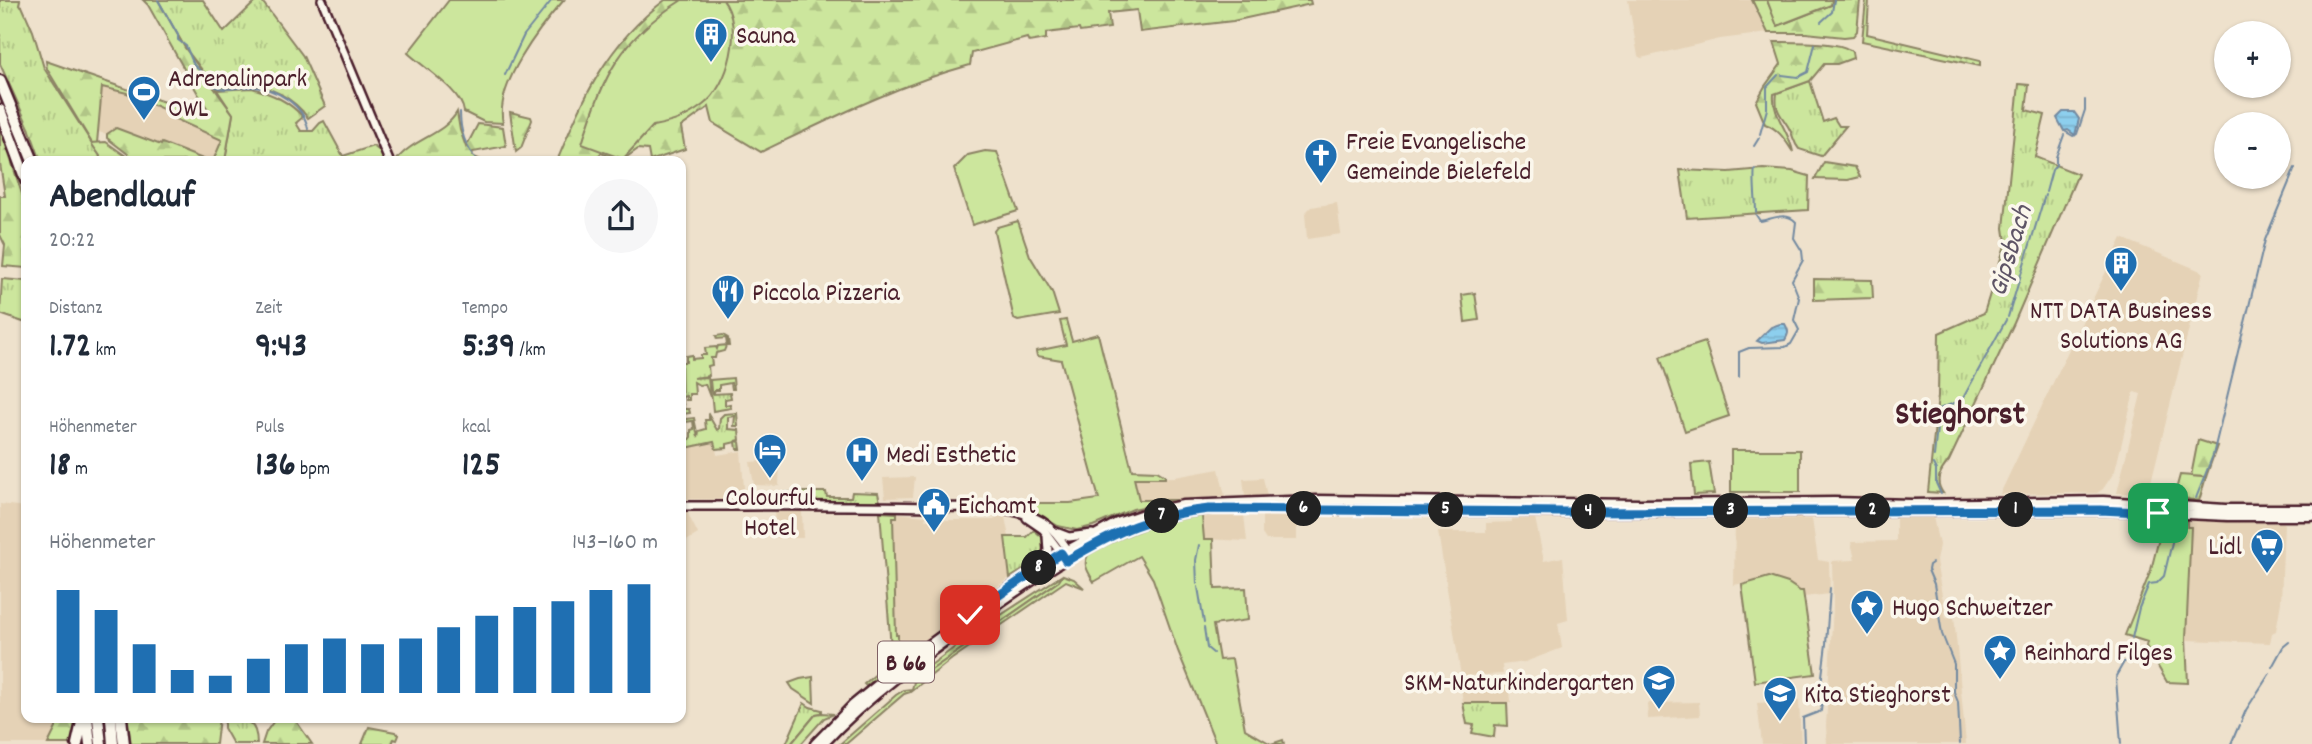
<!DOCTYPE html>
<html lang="de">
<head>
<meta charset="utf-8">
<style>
  body { margin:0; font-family:Dekko,sans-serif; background:#f6f6f7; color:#1f2937; height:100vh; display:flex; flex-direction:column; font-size:26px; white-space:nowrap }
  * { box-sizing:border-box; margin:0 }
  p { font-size:23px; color:#747a83 }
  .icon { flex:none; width:38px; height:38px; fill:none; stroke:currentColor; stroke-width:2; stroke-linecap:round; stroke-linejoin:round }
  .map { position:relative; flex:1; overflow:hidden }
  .sheet { position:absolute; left:21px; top:156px; width:665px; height:567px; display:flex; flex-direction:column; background:#fff; border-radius:14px; box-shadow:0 2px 5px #0004 }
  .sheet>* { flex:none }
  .buttons { position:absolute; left:2214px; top:21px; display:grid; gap:14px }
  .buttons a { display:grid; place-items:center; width:77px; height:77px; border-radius:50%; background:#fff; box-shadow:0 2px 5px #0004; font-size:35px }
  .pin { position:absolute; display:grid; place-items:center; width:60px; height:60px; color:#fff; margin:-30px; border-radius:14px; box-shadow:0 4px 10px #0006 }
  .km { position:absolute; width:35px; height:35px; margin:-18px; border-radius:50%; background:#222; color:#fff; font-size:19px; line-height:35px; text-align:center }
  .round { display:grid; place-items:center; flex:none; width:74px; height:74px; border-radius:37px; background:#f6f6f7 }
  .headline { display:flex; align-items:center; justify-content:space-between; height:119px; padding:0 28px }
  h1 { font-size:38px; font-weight:700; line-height:52px }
  .stats { display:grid; grid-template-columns:repeat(3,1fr); gap:10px; height:119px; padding:7px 28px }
  .stats div { display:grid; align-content:center }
  .stats b { font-size:35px; font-weight:700 }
  .stats small { font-size:19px; font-weight:400 }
  .stats p { font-size:19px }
  .chart { height:196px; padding:14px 28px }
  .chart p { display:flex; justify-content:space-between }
  .chart svg { width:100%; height:126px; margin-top:7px; stroke:#1f6fb2; stroke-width:6 }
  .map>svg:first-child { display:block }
  .built { fill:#e5d2b6 }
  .grass { fill:url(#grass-tufts); stroke:#8b8264; stroke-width:2 }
  .forest { fill:url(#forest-firs); stroke:#8b8264; stroke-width:2 }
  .green { fill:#cce69d; stroke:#8b8264; stroke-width:2 }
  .water { fill:url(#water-rules); stroke:#7289a0; stroke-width:2 }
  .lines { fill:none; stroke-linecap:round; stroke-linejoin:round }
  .stream { stroke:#7289a0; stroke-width:2 }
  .secondary-casing { stroke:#4a1f2b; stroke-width:12 }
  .primary-casing { stroke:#4a1f2b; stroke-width:13 }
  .motorway-casing { stroke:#4a1f2b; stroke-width:15 }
  .secondary { stroke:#fbf7ec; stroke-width:7 }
  .primary { stroke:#fbf7ec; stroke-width:8 }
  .motorway { stroke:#fbf7ec; stroke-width:10 }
  .route-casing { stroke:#fff; stroke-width:14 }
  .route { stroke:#1f6fb2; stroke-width:9 }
  .labels { text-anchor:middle; stroke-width:7; stroke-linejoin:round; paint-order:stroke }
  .shield { fill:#fbf7ec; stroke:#7f6065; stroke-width:2 }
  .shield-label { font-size:24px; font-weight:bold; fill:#4a1f2b }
  .poi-label { font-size:26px; fill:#4a1f2b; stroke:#fbf7ec; text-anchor:start }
  .water-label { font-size:28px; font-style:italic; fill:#5e5466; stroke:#fbf7ec }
  .district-label { font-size:33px; font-weight:bold; fill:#4a1f2b; stroke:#fbf7ec }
</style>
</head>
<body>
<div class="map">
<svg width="2312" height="744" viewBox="0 0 2312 744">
  <defs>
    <pattern id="grass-tufts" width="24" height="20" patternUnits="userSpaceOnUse" patternTransform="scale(1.75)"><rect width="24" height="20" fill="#cce69d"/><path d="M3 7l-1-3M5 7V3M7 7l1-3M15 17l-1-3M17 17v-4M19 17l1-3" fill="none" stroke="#b1c587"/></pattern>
    <pattern id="forest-firs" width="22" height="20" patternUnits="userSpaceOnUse" patternTransform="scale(1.75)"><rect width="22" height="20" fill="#cce69d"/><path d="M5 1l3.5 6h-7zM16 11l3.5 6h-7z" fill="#b1c587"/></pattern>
    <pattern id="water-rules" width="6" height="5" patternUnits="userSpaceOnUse" patternTransform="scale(1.75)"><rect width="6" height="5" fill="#8dcfee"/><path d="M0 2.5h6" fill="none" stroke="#7bb1cc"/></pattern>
  </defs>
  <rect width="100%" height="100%" fill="#eee1cc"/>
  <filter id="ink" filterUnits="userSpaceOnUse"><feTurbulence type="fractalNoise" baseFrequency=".0143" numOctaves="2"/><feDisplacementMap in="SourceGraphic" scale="14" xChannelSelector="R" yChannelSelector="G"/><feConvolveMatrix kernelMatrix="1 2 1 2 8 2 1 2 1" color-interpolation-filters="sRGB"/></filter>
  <g filter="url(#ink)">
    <!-- built -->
    <g class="built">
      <path d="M1628,0H1752L1768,33L1720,39L1641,58L1638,56Z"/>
      <path d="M101,87L127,93L174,115L173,118L222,140L213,161H208L163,143L162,145L116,128L107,134L98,132Z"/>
      <path d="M1337,203L1341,234L1307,239L1305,213L1311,207Z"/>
      <path d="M2122,238L2203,272L2148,494L2117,493L2141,394L2134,392L2115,471L2103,489L2097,493L2000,494Z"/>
      <path d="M715,442L717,455L741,451L745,500L681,499V449Z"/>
      <path d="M780,460L779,486L754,485L750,462Z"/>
      <path d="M1219,469L1225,496L1177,500H1139L1133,478L1175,477Z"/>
      <path d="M915,477L913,497L885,498L883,478Z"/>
      <path d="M1263,478L1267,496H1245L1243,479Z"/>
      <path d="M0,504L26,507V718H56V728L48,744H0Z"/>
      <path d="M802,511L803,538H777L774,512Z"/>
      <path d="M681,512H687L698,534L683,543L681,539Z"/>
      <path d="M897,513L926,516L925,520H994L997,516L1005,517L1009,537L1005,538L1010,578L956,614L958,616L909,652L898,642L896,635L893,517H897Z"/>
      <path d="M1271,514L1297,515V540H1266L1262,534V515Z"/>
      <path d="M1244,515L1247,541L1204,539L1202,516Z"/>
      <path d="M1735,517L1812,519L1818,560L1829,562L1830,594L1804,597L1803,591H1800L1788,583L1748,582L1734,585Z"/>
      <path d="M1896,517H1933L1939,545L1936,561L1946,618L1954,616L1966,744H1827L1826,726L1833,607L1832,561L1855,560L1851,542L1896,541Z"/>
      <path d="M1512,518H1535L1544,561L1563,557L1568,620L1558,623L1562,648L1525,662L1502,665L1503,674L1461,676L1438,532H1486V523L1512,522Z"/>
      <path d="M2187,521L2284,523L2281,602L2276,631L2272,633L2270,643L2186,640L2191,528L2187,527Z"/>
      <path d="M1509,678L1511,702L1463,703L1460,680Z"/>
      <path d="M1799,700L1801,744H1762L1757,703Z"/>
      <path d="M1699,702L1700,716L1648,719L1647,703Z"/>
    </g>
    <!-- grass -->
    <g class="grass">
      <path d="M0,0H20L19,5L22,6L33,31L44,68L100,156L99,161H41L29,128L0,64Z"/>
      <path d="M158,0H203L224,32L257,0H261L303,56L325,106L308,118C294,99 269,84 245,85C236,85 226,88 217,89L185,48Z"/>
      <path d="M1866,0H1869L1867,34L1980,61V66L1862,41Z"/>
      <path d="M1810,81L1823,122L1834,118L1839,126H1846L1821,156L1799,149C1794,143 1794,139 1791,132C1783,115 1774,114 1777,93Z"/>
      <path d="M2019,84L2029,85L2026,110L2045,115L2035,157L2078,174L2014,323L1949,461C1940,471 1934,481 1943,493L1928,492L1938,396L1939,333L1984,313L2006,242L2004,228Z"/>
      <path d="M252,88C272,94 289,101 303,117L296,123L301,131H313L320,123L324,121L343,156L373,146L381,152L384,161H225L233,114L217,90Z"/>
      <path d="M1763,169L1792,171L1809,176L1808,210L1687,218L1680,170L1729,172Z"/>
      <path d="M2,279L26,281V323L0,314Z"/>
      <path d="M723,335L728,338L729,346H726L724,351L716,353L715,358H711L712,365L708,366L709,376L693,378L708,377L710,397L705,384L699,385L694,382L695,394H689V400H686V396L682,397L684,409H689L690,413L682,414L681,362H686V356L692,355V359L701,358V355H706L705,348L716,347L717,349L718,346L727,345L726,338L717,339L716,336Z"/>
      <path d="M733,378L734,389H732L731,383L719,385V390H715L713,394L730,393L731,398L725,399V405L730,404L731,408L713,411L710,380Z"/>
      <path d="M737,413L738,426H734L735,416L728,417V429L739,430L740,440L736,441L740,442L741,449H737L736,442L727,444V448L716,449L714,442L681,449V442H687L691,437V430L694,429L693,421L686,422L685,419L694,418L698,437L699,431L706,429L705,420H709V416L717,430L719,429L720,418L724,414Z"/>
      <path d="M2180,475L2206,477L2199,501L2174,497Z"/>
      <path d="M758,492V497H783V492H826L827,497H851L852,492L878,493L880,502L757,501L754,495Z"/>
      <path d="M1034,530L1042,537L1044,548L1034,563L1010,578L1005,537H1027Z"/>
      <path d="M804,703L810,707L822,710V713L816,714L791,744H786Z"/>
      <path d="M1463,703H1507L1508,726L1495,725L1494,737L1472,733L1474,725L1467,724Z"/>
      <path d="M224,718C245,720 257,719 257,744H233L224,728Z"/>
    </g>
    <!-- forest -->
    <g class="forest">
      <path d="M143,0H158L185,48L233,114L225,161H213L222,140L173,118L174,114L127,93L102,87L97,143H92L47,69L46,61L167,103L208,115L210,112L201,99L148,5Z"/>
      <path d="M665,0H1310L1311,4L1233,21L1140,32L1137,10L1108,13L1110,28L1080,32L1079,29L1046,33V39L1029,42L1027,38L972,53L970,65C897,85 830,119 761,152L713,123L709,107L681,127L685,149L650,161L648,150L638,149L621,161L601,153L595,161H557C584,96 607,44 665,0Z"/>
      <path d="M1752,0H1767L1778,26L1831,5L1832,0H1860L1857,31L1853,36L1844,37L1806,33H1768Z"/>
      <path d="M1774,42C1790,42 1835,41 1848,49C1853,51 1852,53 1853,58L1837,64H1824L1810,81L1774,94C1772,116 1789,130 1793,152C1785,140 1779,129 1765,124L1756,102L1765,86L1781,64Z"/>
      <path d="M457,112L460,130L466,147L478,124L503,127L506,146L473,152L472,156L483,161H396C410,140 444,135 457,112Z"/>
      <path d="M510,112L531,117L532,120L521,148L516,152Z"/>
      <path d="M0,127L26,206L25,231L26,268L3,266L5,245L0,235V196H5L0,164Z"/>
      <path d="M116,128L161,145L162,143L208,161H137L107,138V134Z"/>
      <path d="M1824,162L1855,167L1860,177L1848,180L1815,179Z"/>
      <path d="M1814,279L1872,280L1873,298L1814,300Z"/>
      <path d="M2198,440L2217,446L2206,477L2191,476Z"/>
      <path d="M1061,576L1059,581L914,682L912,679L978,630Z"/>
      <path d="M822,713L834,714L824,718L801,744H791L816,714Z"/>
      <path d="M56,718H81L75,744H48L56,728Z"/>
      <path d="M127,718H219L216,744H131Z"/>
      <path d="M276,718H294L312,744H262L266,732Z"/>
      <path d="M369,727L395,732L399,735L397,740L394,739L392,744H362Z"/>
    </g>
    <!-- green -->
    <g class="green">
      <path d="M449,0H564C540,27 494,86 503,123L484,122L464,112C462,91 424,68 408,53Z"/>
      <path d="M682,0H723C744,26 729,86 703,105C686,118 674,122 653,126L623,159L582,144C602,77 621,38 682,0Z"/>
      <path d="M1767,0H1832L1831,5L1777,26Z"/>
      <path d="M106,142L130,159L132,161H99L100,156L91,143Z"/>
      <path d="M985,151L997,152L1018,211L972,225L954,169L968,155Z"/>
      <path d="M1018,221L1030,256L1052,292L1059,314L1018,321L1014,319L994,231L997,227Z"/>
      <path d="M1475,293L1479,320L1465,322L1462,295Z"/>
      <path d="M1066,320L1072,341L1098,334L1132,470L1157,471L1165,476V478H1134L1139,500H1177L1133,509L1093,526L1077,530L1058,526L1033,511V503H1070L1099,499L1061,360L1037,356L1036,351L1066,345L1060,321Z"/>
      <path d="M1705,342L1729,416L1685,431L1660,357Z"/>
      <rect x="1731" y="450" width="69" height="42"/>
      <path d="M1709,462L1714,494L1694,495L1691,464Z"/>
      <path d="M880,512L897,513V517H893L896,635H898V642L907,652L901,659L895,660L891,666L866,686L864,684L884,667L883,661L892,660Z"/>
      <path d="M1202,516L1204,539H1213L1215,589L1246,588L1248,620L1213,625L1219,660L1232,659L1245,729L1271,744L1283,740L1284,744H1216L1178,651L1153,579L1139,556L1094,582C1089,573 1082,565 1088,555C1123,535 1161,519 1202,516Z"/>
      <path d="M2164,519L2187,521V527H2191L2186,639L2188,683L2167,682L2146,646L2147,642L2125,635L2151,570Z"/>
      <path d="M1063,575L1074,579L1084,588L1066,581L952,659L910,692L904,694L846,744H840L896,695L904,690L912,689L914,682L1059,581Z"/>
      <path d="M1769,577L1788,583L1800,591H1803L1815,674L1755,682L1742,585Z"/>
      <path d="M813,677L814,703L793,689L789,683L800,679Z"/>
    </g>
    <!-- water -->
    <g class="water">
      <path d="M2063,112H2074L2079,119L2075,135L2068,130L2064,131L2057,118Z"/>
      <path d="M1780,324H1785C1789,331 1789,333 1785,340L1762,343L1757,341L1771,327Z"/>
    </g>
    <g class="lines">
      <!-- stream -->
      <g class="stream">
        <path d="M158,0L178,35V40L186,46L194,65L208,79L209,83C225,94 235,86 253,87C276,88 304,105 308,129"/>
        <path d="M1821,22L1832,12L1834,0"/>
        <path d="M505,75L524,35L552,0"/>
        <path d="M1782,75L1798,77L1808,72L1815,44"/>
        <path d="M460,112C460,132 465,145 477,161"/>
        <path d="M2066,132L2073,136L2077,134L2085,110V100"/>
        <path d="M1760,134L1767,109V87L1778,75"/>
        <path d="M1754,146L1759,138"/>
        <path d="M1755,169C1753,176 1756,202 1756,212"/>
        <path d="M2046,192L2052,170L2056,165V157L2064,135"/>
        <path d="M2008,317L2045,195"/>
        <path d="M1739,377V352L1749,348L1785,347L1791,344L1799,330L1794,320L1799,298L1792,280L1803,260L1802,251L1794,238L1796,222C1786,211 1773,219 1760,221L1756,215"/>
        <path d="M1934,456L1939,409L1962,400L2006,320"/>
        <path d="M1933,464L1936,470V483L1941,494"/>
        <path d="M2196,498L2213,455L2265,240L2295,168"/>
        <path d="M1932,563L1929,565L1928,570L1934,584L1942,634L1954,664V692L1958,702L1960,744"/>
        <path d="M1197,584L1196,560L1199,545"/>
        <path d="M1198,587L1204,623"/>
        <path d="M1204,628L1207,648L1213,653"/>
        <path d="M2132,638L2139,608L2149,584L2157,583L2164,576L2174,534L2179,531L2185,523"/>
        <path d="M2272,667L2283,647L2289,642"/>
        <path d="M2116,676L2124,662L2128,660L2132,643"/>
        <path d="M2116,678L2121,744"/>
        <path d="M1823,691L1821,684L1826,644L1830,588"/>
        <path d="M2241,722L2246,710L2270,673"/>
        <path d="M1804,744L1803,718L1821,711L1822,702"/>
        <path d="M2231,744L2239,725"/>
      </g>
      <defs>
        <g id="secondary">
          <path d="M322,0L389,161"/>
          <path d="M681,506C764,506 848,505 932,507C963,508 998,504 1028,515C1048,521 1059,536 1070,553"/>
          <path d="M1027,518L1043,529L1064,557"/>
          <path d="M1056,532L1069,537L1092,534"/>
          <path d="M1042,564L1048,551L1047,536"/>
        </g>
        <g id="primary">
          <path d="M815,744L853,705L903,664L970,615L1055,557L1117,523L1149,512L1183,505L1315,500L1641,504L1834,502L1912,504L2103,501L2225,509H2312"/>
          <path d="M823,744C871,692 931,651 989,610C1034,579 1085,543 1136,524C1164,513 1194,509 1225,508L1563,512L2101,510L2228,516H2312"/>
        </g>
        <g id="motorway">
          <path d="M0,81L33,161"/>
          <path d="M0,110L26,180"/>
          <path d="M87,718L90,744"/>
          <path d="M98,718L101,744"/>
          <path d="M111,718L113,744"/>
          <path d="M121,718L124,744"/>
          <path d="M77,744L83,718"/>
        </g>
      </defs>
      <!-- secondary casing -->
      <use href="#secondary" class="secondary-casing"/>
      <!-- primary casing -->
      <use href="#primary" class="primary-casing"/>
      <!-- motorway casing -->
      <use href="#motorway" class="motorway-casing"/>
      <!-- secondary -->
      <use href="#secondary" class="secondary"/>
      <!-- primary -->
      <use href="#primary" class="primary"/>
      <!-- motorway -->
      <use href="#motorway" class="motorway"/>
    </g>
  </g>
  <g class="lines" filter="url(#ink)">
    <defs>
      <path id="route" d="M970,615L1061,553L1066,561C1117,531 1150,515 1209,509L1563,512L2101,510L2158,513"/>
    </defs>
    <!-- route casing -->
    <use href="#route" class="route-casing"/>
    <!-- route -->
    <use href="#route" class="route"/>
  </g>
  <!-- icons -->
  <defs>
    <symbol id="building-pin" viewBox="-11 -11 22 30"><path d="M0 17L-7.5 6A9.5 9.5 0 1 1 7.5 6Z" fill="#1f6fb2" stroke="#fbf7ec"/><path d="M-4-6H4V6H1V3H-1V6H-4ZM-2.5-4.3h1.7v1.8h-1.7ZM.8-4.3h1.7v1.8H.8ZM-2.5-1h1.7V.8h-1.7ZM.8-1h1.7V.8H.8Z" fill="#fff"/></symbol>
    <symbol id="stadium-pin" viewBox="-11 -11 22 30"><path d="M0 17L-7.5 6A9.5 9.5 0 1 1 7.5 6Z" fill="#1f6fb2" stroke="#fbf7ec"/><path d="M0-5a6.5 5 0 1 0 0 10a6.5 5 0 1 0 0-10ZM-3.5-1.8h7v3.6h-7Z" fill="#fff"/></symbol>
    <symbol id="church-pin" viewBox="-11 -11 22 30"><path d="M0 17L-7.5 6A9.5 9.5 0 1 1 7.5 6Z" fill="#1f6fb2" stroke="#fbf7ec"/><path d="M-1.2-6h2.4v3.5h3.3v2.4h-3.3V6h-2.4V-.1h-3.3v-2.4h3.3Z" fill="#fff"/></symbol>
    <symbol id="restaurant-pin" viewBox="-11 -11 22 30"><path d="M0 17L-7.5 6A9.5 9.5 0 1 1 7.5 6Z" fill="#1f6fb2" stroke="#fbf7ec"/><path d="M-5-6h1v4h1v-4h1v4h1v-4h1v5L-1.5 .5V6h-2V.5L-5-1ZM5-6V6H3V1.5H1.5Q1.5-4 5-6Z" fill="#fff"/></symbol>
    <symbol id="hotel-pin" viewBox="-11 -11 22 30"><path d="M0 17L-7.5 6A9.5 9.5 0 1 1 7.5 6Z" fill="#1f6fb2" stroke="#fbf7ec"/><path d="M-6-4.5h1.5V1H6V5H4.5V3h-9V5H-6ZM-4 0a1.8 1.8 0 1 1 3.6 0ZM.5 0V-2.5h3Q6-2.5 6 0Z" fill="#fff"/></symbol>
    <symbol id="hospital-pin" viewBox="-11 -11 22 30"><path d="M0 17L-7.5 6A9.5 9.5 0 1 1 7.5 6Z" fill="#1f6fb2" stroke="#fbf7ec"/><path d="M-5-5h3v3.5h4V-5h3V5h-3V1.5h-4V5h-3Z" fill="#fff"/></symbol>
    <symbol id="civic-pin" viewBox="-11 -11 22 30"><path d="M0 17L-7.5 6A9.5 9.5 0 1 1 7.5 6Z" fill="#1f6fb2" stroke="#fbf7ec"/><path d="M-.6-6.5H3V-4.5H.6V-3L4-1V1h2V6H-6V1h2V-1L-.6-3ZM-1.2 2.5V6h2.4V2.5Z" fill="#fff"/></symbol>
    <symbol id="supermarket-pin" viewBox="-11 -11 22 30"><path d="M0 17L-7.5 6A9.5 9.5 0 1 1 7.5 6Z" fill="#1f6fb2" stroke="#fbf7ec"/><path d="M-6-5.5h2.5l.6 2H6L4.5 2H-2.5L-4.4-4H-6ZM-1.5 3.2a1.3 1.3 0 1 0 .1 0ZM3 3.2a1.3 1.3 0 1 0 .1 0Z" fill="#fff"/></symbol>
    <symbol id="sight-pin" viewBox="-11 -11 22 30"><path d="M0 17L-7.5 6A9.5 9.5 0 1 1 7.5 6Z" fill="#1f6fb2" stroke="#fbf7ec"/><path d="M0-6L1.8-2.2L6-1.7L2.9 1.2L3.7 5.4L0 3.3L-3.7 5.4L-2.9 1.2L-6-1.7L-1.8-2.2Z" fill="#fff"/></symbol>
    <symbol id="school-pin" viewBox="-11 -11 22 30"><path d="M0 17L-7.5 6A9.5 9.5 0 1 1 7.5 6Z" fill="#1f6fb2" stroke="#fbf7ec"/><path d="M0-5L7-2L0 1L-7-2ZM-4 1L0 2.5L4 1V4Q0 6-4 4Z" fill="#fff"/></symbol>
  </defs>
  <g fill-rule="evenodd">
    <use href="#building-pin" x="692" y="15" width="38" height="52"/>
    <use href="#stadium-pin" x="125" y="73" width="38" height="52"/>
    <use href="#church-pin" x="1302" y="136" width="38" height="52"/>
    <use href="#building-pin" x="2102" y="244" width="38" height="52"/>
    <use href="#restaurant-pin" x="709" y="272" width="38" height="52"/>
    <use href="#hotel-pin" x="751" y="431" width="38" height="52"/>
    <use href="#hospital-pin" x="843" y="434" width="38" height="52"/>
    <use href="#civic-pin" x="915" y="485" width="38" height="52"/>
    <use href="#supermarket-pin" x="2248" y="526" width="38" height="52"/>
    <use href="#sight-pin" x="1848" y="587" width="38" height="52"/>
    <use href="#sight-pin" x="1981" y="632" width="38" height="52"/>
    <use href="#school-pin" x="1640" y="662" width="38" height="52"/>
    <use href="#school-pin" x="1761" y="674" width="38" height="52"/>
  </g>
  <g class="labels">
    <!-- shield labels -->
    <rect class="shield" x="878" y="641.5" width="56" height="41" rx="5"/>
    <g class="shield-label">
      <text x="906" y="670">B 66</text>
    </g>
    <!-- poi labels -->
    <g class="poi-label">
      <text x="736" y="43">Sauna</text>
      <text x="168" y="86">Adrenalinpark<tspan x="168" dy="30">OWL</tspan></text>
      <text x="1346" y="149">Freie Evangelische<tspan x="1346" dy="30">Gemeinde Bielefeld</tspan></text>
      <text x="752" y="300">Piccola Pizzeria</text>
      <text x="2121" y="318" text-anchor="middle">NTT DATA Business<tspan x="2121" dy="30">Solutions AG</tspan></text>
      <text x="886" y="462">Medi Esthetic</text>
      <text x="770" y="505" text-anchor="middle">Colourful<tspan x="770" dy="30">Hotel</tspan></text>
      <text x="958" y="513">Eichamt</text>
      <text x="2242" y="554" text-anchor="end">Lidl</text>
      <text x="1892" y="615">Hugo Schweitzer</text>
      <text x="2024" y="660">Reinhard Filges</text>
      <text x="1634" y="690" text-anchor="end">SKM-Naturkindergarten</text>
      <text x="1804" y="702">Kita Stieghorst</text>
    </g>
    <!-- water labels -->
    <g class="water-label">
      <text transform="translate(2008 250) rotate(-73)" y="10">Gipsbach</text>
    </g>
    <!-- district labels -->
    <g class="district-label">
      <text x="1960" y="423">Stieghorst</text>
    </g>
  </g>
</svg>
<div class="buttons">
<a>+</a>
<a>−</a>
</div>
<div class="pin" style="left:2158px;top:513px;background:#1e9e55"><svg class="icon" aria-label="arrive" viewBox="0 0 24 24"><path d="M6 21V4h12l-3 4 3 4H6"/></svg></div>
<div class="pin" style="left:970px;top:615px;background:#d93025"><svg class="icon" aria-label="check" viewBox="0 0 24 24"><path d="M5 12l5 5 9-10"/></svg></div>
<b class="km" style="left:2016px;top:510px">1</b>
<b class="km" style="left:1873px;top:511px">2</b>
<b class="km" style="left:1731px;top:511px">3</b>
<b class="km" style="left:1589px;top:512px">4</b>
<b class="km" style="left:1446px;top:510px">5</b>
<b class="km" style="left:1304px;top:509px">6</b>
<b class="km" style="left:1162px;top:516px">7</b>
<b class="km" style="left:1039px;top:568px">8</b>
<section class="sheet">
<div class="headline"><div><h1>Abendlauf</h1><p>20:22</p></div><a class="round"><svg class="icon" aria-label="share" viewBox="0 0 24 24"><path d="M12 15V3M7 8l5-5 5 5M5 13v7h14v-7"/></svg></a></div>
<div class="stats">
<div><p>Distanz</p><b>1.72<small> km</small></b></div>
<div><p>Zeit</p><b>9:43</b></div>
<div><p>Tempo</p><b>5:39<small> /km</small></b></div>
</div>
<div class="stats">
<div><p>Höhenmeter</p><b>18<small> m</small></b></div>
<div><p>Puls</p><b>136<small> bpm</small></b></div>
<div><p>kcal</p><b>125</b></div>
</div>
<div class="chart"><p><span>Höhenmeter</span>143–160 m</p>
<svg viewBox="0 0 160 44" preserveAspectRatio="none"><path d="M5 44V8M15 44V15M25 44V27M35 44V36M45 44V38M55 44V32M65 44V27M75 44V25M85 44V27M95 44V25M105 44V21M115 44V17M125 44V14M135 44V12M145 44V8M155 44V6"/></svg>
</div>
</section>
</div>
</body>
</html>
